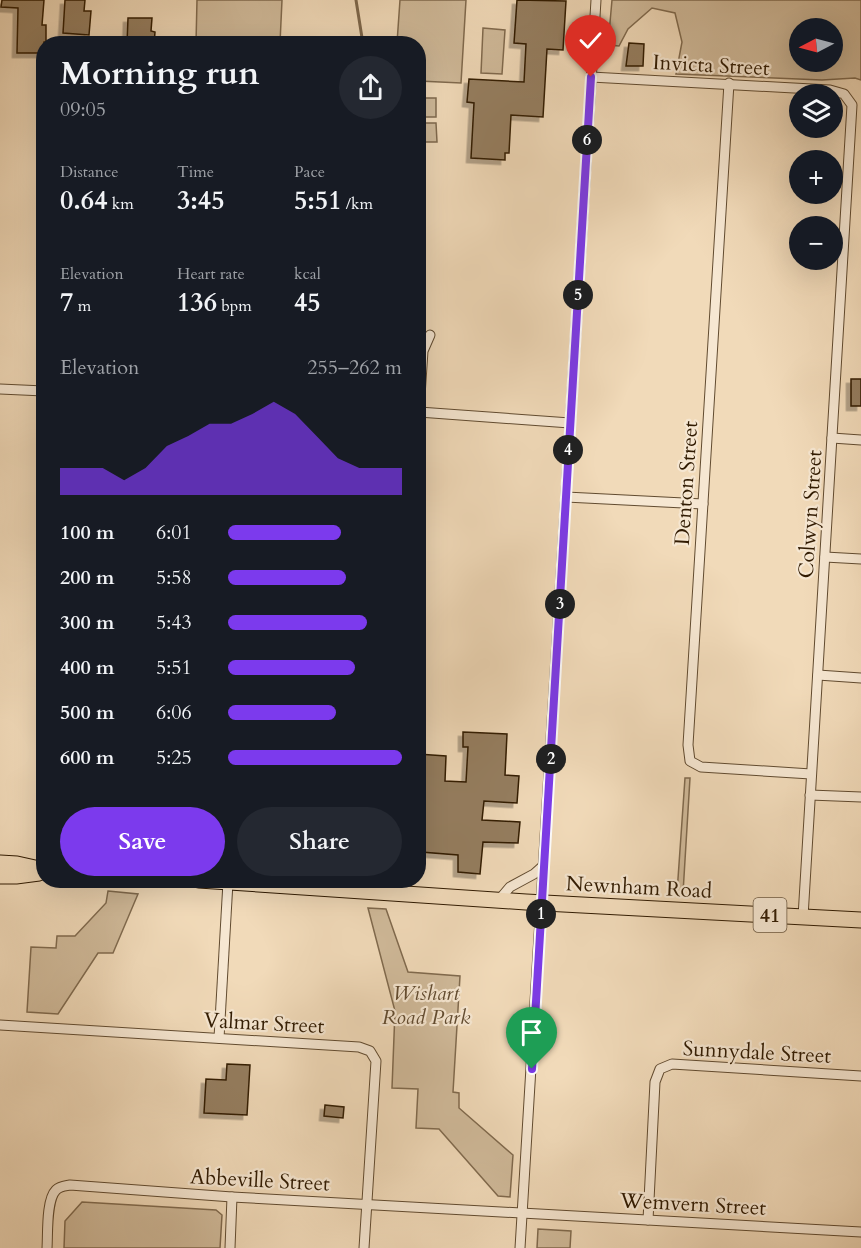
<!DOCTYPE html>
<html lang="en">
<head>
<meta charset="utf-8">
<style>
  body { margin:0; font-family:Cardo,serif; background:#242831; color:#f1f3f6; height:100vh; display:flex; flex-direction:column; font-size:22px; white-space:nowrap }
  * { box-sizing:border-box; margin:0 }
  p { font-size:20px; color:#9ea1a6 }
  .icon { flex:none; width:33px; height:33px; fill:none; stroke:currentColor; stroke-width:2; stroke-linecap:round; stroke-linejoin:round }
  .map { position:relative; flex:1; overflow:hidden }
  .details { position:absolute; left:36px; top:36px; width:390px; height:852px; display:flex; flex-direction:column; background:#171b24; border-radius:24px; box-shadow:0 6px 24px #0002 }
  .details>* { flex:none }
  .needle { width:39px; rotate:264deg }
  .controls { position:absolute; left:789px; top:18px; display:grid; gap:12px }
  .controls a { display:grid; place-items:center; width:54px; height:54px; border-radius:50%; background:#171b24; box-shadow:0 6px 24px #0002; font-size:30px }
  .pin { position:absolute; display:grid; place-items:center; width:51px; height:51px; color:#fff; margin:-62px -26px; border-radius:50% 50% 50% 0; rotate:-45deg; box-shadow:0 0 6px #0007 }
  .pin .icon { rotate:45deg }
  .km { position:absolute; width:30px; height:30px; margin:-15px; border-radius:50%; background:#222; color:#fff; font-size:16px; line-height:30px; text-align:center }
  .round { display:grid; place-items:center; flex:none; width:63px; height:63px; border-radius:32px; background:#242831 }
  .summary { display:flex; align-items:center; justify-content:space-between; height:102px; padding:0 24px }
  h1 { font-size:33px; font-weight:700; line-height:45px }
  .stats { display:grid; grid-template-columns:repeat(3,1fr); gap:9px; height:102px; padding:6px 24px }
  .stats div { display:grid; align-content:center }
  .stats b { font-size:26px; font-weight:700 }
  .stats small { font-size:16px; font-weight:400 }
  .stats p { font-size:16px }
  .chart { height:168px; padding:12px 24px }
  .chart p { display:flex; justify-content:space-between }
  .chart svg { width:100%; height:108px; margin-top:6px; fill:#7c3aed; opacity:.7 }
  .cta { display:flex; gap:12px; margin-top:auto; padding:12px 24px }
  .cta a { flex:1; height:69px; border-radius:36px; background:#7c3aed; color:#fff; font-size:24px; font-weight:700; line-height:69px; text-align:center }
  .cta a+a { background:#242831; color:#f1f3f6 }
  ul { padding:0 24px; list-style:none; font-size:20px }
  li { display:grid; grid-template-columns:96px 72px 1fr; align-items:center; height:45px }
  li i { height:15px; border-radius:8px; background:#7c3aed }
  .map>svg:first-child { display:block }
  .green { fill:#d0ba9a; stroke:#806a4e; stroke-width:1.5; fill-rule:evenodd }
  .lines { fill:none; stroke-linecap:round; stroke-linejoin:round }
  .stream { stroke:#7d674b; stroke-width:3 }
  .building { fill:#957e61; stroke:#311b02; stroke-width:1.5; filter:url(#shadow) }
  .minor-casing { stroke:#614b30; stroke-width:11 }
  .primary-casing { stroke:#311b02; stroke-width:17 }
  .minor { stroke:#f6e7d2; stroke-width:9 }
  .primary { stroke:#f1dab9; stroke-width:15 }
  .route-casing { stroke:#fff; stroke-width:12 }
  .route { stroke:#7c3aed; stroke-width:8 }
  .labels { text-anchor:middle; stroke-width:4.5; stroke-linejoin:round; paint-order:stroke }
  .shield { fill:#f6e7d2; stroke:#6c5840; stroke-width:1.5 }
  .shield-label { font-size:20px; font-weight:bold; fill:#311b02 }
  .street-label { font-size:21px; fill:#311b02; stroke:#f6e7d2 }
  .park-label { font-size:21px; font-style:italic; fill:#614b30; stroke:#f6e7d2 }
</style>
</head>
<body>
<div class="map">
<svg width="861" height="1248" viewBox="0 0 861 1248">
  <defs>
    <filter id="shadow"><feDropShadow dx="-4.5" dy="4.5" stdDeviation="0" flood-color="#0004"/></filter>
  </defs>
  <rect width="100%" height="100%" fill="#f1dab9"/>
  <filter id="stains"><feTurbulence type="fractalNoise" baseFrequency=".00333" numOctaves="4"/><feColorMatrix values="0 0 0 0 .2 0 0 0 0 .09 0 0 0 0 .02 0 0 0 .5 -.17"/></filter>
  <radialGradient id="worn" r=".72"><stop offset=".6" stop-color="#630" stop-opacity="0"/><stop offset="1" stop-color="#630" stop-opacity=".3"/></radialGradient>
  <!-- green -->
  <g class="green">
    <path d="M197,0H282L280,43H196Z"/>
    <path d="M400,0H466L461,83L419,81L418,44L397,43Z"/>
    <path d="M612,0H861V80L855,78L822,80L676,74L682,42L675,13L652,8L628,29L619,46L608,45ZM832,28V62H800V28Z"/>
    <path d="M483,28L505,30L502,74L481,73Z"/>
    <rect x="419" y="98" width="17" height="19"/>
    <path d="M419,123H436L437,142H419Z"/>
    <path d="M685,778H690L683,893H677Z"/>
    <path d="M108,891L138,894L113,953H98L58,1014L27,1012L31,947L56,948L57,936H75L106,903Z"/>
    <path d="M368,908L386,909L408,972L460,976L453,1092L459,1093V1108L513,1155L510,1197L498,1196L439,1129L416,1128L418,1089L392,1088L395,1011Z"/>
    <path d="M82,1202L216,1210L222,1215L220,1248H64L65,1221Z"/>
    <path d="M538,1229L571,1231L570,1248H537Z"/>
  </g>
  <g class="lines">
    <!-- stream -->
    <path class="stream" d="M356,0L363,44"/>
  </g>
  <!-- building -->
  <g class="building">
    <path d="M2,0H44L42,25H46V42H44L43,53H17L18,8L1,7Z"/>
    <path d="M65,0H85L84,11H91L89,35L63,33Z"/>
    <path d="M517,0L566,1L563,50L547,49L543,117L511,115L509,153H505V160L471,158L474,103L467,102L469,79L524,82L526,44L514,43Z"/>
    <path d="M128,18H152L151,31L155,32L154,44H127Z"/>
    <path d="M629,43L644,44L643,66H626Z"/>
    <rect x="851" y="379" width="10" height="27"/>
    <path d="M463,732L507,734L505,775L519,776L517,803L484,801L482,820L520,822L518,843L483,842L480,874L458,872V855L421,852L424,783H418V754L446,756L445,781L466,782L468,747H463Z"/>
    <path d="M227,1064L250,1065L247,1115L204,1113L206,1079L226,1080Z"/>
    <path d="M325,1105L344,1107L343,1118L324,1116Z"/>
  </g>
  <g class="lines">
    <defs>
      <g id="minor">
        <path d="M591,77L830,90L844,94L852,105L803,917"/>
        <path d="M729,83L688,745L690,761L701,767L811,774"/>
        <path d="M0,389L44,391"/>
        <path d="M419,412L570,423"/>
        <path d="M418,426L423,351L430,335"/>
        <path d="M832,438L861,440"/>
        <path d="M566,497L703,504"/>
        <path d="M825,557L861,559"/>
        <path d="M818,675L861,678"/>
        <path d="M810,795L861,797"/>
        <path d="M499,900L510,887L534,874L544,865"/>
        <path d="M0,1025L359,1047L370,1051L376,1061L364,1248"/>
        <path d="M219,1038L228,882"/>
        <path d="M648,1220L655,1082L660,1069L672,1064L861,1076"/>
        <path d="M47,1248C48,1234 46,1200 56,1190C60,1186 65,1186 70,1185L232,1197L861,1232"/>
        <path d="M230,1248L232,1197"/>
        <path d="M520,1248L596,0"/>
      </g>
      <g id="primary">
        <path d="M0,863L17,864L44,870"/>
        <path d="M0,876H16L39,873"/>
        <path d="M199,880L526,902L861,920"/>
      </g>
    </defs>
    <!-- minor casing -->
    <use href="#minor" class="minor-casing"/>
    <!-- primary casing -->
    <use href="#primary" class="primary-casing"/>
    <!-- minor -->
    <use href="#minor" class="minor"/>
    <!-- primary -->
    <use href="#primary" class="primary"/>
  </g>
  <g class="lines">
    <defs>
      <path id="route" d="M532,1069L591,77"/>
    </defs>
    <!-- route casing -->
    <use href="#route" class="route-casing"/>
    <!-- route -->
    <use href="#route" class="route"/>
  </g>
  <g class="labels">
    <!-- shield labels -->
    <rect class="shield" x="753.5" y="898" width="33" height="34" rx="4.5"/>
    <g class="shield-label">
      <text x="770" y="922">41</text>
    </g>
    <!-- street labels -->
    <g class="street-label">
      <text transform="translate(711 65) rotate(3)" y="7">Invicta Street</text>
      <text transform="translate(686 483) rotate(-86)" y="7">Denton Street</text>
      <text transform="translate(810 514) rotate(-86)" y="7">Colwyn Street</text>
      <text transform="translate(639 887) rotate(3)" y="7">Newnham Road</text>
      <text transform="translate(264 1023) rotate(3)" y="7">Valmar Street</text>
      <text transform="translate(757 1052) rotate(3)" y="7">Sunnydale Street</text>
      <text transform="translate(260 1180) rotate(3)" y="7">Abbeville Street</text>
      <text transform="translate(693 1204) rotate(3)" y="7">Wemvern Street</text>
    </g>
    <!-- park labels -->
    <g class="park-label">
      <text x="426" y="1000">Wishart<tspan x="426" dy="24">Road Park</tspan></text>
    </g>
  </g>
  <rect width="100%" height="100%" filter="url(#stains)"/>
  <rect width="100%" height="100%" fill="url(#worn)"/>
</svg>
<div class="controls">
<a><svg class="needle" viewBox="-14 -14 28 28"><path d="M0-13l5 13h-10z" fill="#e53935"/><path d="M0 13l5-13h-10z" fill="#9ea1a6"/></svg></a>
<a><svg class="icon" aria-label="layers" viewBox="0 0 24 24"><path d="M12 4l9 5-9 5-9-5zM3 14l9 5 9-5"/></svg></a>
<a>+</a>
<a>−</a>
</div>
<div class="pin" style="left:532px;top:1069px;background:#1e9e55"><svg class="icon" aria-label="arrive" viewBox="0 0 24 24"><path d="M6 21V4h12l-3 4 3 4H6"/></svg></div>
<div class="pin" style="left:591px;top:77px;background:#d93025"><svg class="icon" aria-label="check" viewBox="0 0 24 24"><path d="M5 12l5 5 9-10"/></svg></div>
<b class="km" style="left:541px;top:914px">1</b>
<b class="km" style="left:551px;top:759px">2</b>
<b class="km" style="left:560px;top:604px">3</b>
<b class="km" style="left:568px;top:450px">4</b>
<b class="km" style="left:578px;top:295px">5</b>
<b class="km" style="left:587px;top:140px">6</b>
<section class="details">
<div class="summary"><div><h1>Morning run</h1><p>09:05</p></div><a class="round"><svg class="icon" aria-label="share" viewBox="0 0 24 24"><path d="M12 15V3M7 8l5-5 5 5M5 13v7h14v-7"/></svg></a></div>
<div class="stats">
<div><p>Distance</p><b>0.64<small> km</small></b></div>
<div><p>Time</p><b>3:45</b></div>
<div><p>Pace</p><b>5:51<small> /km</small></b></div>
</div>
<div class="stats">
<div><p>Elevation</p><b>7<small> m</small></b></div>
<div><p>Heart rate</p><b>136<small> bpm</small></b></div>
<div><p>kcal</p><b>45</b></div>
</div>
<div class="chart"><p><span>Elevation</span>255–262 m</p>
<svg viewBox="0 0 160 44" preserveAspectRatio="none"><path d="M0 44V33L10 33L20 33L30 38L40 33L50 24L60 20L70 15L80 15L90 11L100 6L110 11L120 20L130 29L140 33L150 33L160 33V44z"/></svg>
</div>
<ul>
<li><b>100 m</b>6:01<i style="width:65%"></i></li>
<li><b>200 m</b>5:58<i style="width:68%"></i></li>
<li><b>300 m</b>5:43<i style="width:80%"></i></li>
<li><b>400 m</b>5:51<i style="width:73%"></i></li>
<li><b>500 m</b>6:06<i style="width:62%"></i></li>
<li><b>600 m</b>5:25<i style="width:100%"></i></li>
</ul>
<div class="cta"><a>Save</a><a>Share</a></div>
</section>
</div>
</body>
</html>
